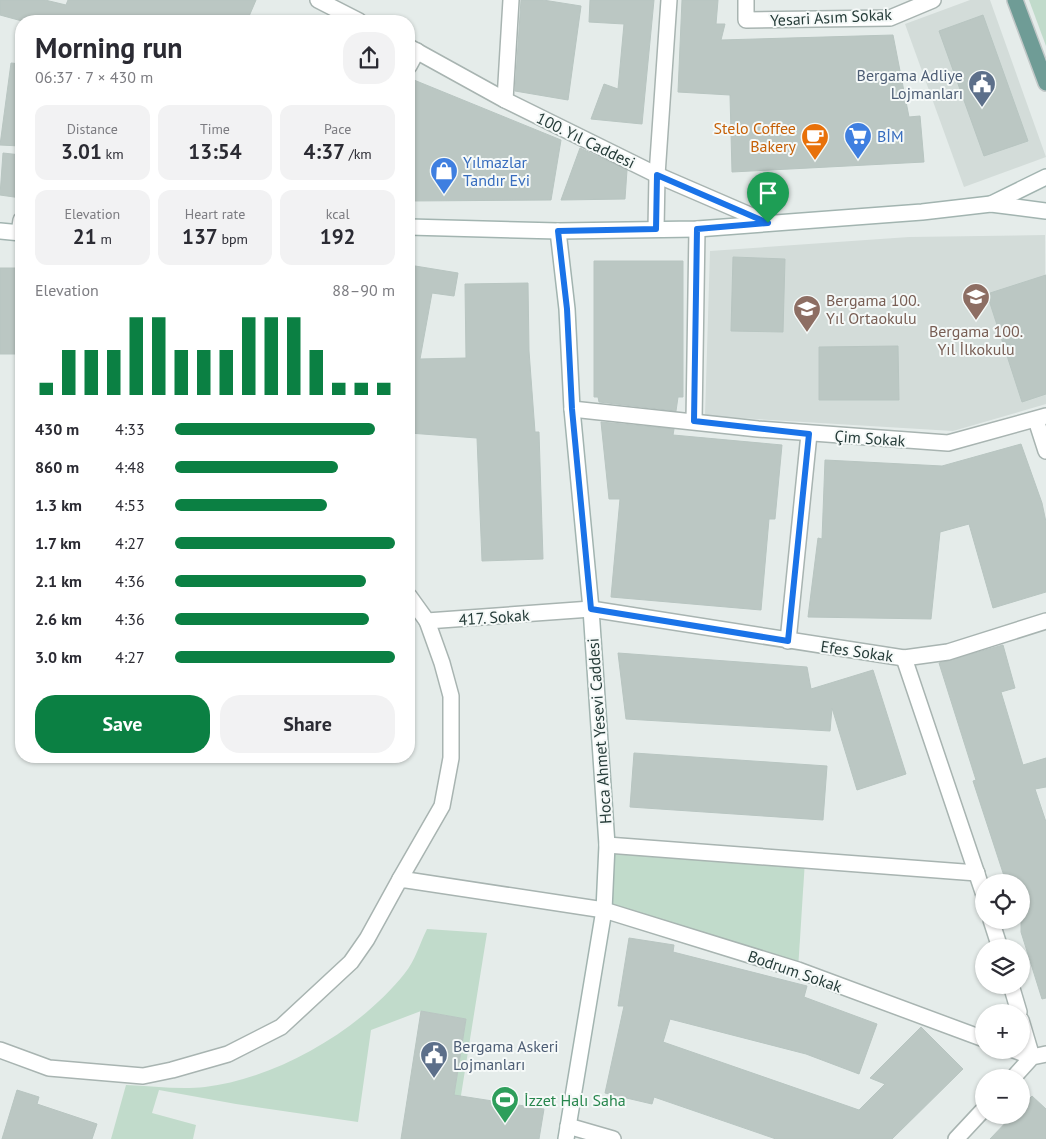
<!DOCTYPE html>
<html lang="en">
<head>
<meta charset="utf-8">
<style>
  body { margin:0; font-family:"PT Sans",sans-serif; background:#f2f2f3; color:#2b2b33; height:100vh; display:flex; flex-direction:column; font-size:19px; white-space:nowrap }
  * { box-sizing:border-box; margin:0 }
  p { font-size:16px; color:#7c7c81 }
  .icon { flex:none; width:28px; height:28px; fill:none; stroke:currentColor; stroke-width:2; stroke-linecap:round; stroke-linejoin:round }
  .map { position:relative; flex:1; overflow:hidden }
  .side { position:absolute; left:15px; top:15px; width:400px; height:748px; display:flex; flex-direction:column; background:#fff; border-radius:20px; box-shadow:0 1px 4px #0004 }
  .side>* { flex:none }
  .tools { position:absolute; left:975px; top:874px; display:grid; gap:10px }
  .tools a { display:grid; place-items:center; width:55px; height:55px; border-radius:50%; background:#fff; box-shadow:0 1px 4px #0004; font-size:25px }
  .pin { position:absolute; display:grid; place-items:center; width:42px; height:42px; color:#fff; margin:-51px -21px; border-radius:50% 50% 50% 0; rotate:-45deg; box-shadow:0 0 5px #0007 }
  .pin .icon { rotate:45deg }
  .round { display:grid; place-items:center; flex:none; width:52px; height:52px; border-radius:20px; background:#f2f2f3 }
  .head { display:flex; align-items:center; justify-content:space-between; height:85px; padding:0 20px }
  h1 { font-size:28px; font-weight:800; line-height:38px }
  .metrics { display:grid; grid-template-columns:repeat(3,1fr); gap:8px; height:85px; padding:5px 20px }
  .metrics div { display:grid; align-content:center; border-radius:12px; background:#f2f2f3; text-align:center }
  .metrics b { font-size:21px; font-weight:800 }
  .metrics small { font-size:14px; font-weight:400 }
  .metrics p { font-size:14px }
  .chart { height:140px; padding:10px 20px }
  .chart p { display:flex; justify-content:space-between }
  .chart svg { width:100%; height:90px; margin-top:5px; stroke:#0b8043; stroke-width:6 }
  .cta { display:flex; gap:10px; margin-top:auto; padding:10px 20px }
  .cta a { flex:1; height:58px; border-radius:20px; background:#0b8043; color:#fff; font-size:20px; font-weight:800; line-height:58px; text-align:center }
  .cta a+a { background:#f2f2f3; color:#2b2b33 }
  ul { padding:0 20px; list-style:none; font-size:16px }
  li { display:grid; grid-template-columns:80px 60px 1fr; align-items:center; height:38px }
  li i { height:12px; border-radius:6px; background:#0b8043 }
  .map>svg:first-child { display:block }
  .built { fill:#d3dcd9 }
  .green { fill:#c1dbcb }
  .building { fill:#bbc7c3; stroke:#b8c5c1 }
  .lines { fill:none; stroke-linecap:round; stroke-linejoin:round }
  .minor-casing { stroke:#a8b4b1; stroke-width:18 }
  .tertiary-casing { stroke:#a8b4b1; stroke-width:18 }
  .secondary-casing { stroke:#a2b4b0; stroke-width:18 }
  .primary-casing { stroke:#c2c8c8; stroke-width:18 }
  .minor { stroke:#fff; stroke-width:15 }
  .tertiary { stroke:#fff; stroke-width:15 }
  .secondary { stroke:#fff; stroke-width:15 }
  .primary { stroke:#6f9c96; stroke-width:15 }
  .route-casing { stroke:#fff; stroke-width:10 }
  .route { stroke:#1a73e8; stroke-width:6 }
  .labels { text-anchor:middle; stroke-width:4; stroke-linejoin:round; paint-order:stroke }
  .street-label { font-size:16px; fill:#263c39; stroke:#f5f9f8 }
  .service-label { font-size:16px; fill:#4e5e75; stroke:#f5f9f8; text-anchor:end }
  .food-label { font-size:16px; fill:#c56008; stroke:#f5f9f8; text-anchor:end }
  .shop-label { font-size:16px; fill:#366cbe; stroke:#f5f9f8; text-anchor:start }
  .education-label { font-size:16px; fill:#785e54; stroke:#f5f9f8; text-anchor:start }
  .leisure-label { font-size:16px; fill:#27864d; stroke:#f5f9f8; text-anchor:start }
</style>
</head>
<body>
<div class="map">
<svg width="1046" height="1139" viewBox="0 0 1046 1139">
  <rect width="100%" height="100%" fill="#e5ecea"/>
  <!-- built -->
  <g class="built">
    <path d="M970,0H990L1046,157L964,187L905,24Z"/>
    <path d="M1045,235L1046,404L953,431L705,416L710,251L909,237Z"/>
  </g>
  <!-- green -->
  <g class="green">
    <path d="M1029,0H1046V46Z"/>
    <path d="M607,845L805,860L798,970L604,910Z"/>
    <path d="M427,929L487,933L454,1139H447L466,1019L421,1011L371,1030L358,1122L236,1104L159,1090L152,1113L196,1125L193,1139H111L126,1085C152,1086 180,1090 205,1087C278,1078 360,1030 405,973C415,961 420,943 427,929Z"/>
  </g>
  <!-- building -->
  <g class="building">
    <path d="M0,0H45L66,5L68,0H256L247,21H22L0,15Z"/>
    <path d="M521,0H543L581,6L568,100L515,91Z"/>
    <path d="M590,0H654L642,124L591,119L604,84L618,89L624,24L589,22Z"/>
    <path d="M682,0H718L716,24H725L721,40L893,35L909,117L920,116L924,162L732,172L730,95L678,92Z"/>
    <path d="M983,15L1028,141L984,156L939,31Z"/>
    <path d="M11,63L21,64L20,146L0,145Z"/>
    <path d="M409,78L561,140L551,200L409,201Z"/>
    <path d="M580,148L627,170L625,199L561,200Z"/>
    <path d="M3,153L21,155V198L0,195Z"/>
    <path d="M733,257L785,259L783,332L731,331Z"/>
    <path d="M594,261H683V397H678L676,411L599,402L598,397H594Z"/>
    <path d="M409,265L458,273L454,296L432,293L420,359L466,358L465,284L528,283L529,351L535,432H539L543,559L482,561L477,438L409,433Z"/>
    <path d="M0,268H21L20,354H0Z"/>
    <path d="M1046,275V394L1022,402L987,294Z"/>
    <path d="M898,346L899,400H819V347Z"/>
    <path d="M601,422L674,429L673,435L782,445L775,519H769L761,610L611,597L620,499H609Z"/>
    <path d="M1021,444L1042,503L1046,522V592L993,608L969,524L940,532L931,619L808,617L818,538L822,539L825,460L942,466Z"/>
    <path d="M1003,645L1015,688L1001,692L1023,765L1046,758V787L1035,789L1046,822V998L1042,999L1021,932V882H1006L973,781L976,780L939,663Z"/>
    <path d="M618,653L807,667L811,689L873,670L906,774L857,790L832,708L830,731L626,719Z"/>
    <path d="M634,753L827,766L823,820L630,807Z"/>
    <path d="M629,938L674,945L673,952L807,986L804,997L877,1024L859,1074L806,1054L670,1019L663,1042L859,1110L885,1084L870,1078L921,1027L963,1069L892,1139H776L654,1097L652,1104L605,1093L624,1006H618Z"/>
    <path d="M421,1011L466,1019L454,1095L544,1109L539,1139H401Z"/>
    <path d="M17,1090L39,1097L37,1104L97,1124L92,1139H2Z"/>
    <path d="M1032,1096L1046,1109V1139H990L1013,1115H1021V1107Z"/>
  </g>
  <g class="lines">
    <defs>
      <g id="minor">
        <path d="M746,0V20L890,18L933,0"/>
        <path d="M409,66L417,51"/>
        <path d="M505,100L511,0"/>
        <path d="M656,229L657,175L669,0"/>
        <path d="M19,233L21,220"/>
        <path d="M572,409L758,429L948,443L1046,416"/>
        <path d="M1036,420L1046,451"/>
        <path d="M694,421L697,229"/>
        <path d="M409,596L427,621L591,609L904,658L948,652L1046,621"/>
        <path d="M788,641L809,434"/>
        <path d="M904,658L984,895"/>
        <path d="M607,845L977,873"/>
        <path d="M400,879L442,806L451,758V696L442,663L427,621"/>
        <path d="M991,920L1000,948"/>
        <path d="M1011,985L1019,1012"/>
        <path d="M1021,1020L1032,1057"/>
        <path d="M0,1050L49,1068L143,1076L172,1070L228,1054L281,1027L351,962L367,939L400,879L604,910L798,970L984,1039"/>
        <path d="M1014,1050L1032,1057"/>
        <path d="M1013,1078L1032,1057L1046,1054"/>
        <path d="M568,1126L613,1139"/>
        <path d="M956,1139L984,1109"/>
      </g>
      <g id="tertiary">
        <path d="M318,0L359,21"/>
        <path d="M409,47L505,100L657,175L768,223"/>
      </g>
      <g id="secondary">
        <path d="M991,204L1046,177"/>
        <path d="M409,227L558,231L697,229L922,212L991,204L1046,211"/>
        <path d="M0,231L21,233"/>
        <path d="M558,231L567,309L572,409L591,609L607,845L604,910L566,1139"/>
      </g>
      <path id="primary" d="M1015,0L1046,83"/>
    </defs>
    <!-- minor casing -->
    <use href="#minor" class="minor-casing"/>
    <!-- tertiary casing -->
    <use href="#tertiary" class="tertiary-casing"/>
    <!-- secondary casing -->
    <use href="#secondary" class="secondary-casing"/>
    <!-- primary casing -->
    <use href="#primary" class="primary-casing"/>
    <!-- minor -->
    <use href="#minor" class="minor"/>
    <!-- tertiary -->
    <use href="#tertiary" class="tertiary"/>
    <!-- secondary -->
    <use href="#secondary" class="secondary"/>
    <!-- primary -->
    <use href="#primary" class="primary"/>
  </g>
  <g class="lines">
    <defs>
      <path id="route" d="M657,175L768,223L697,229L694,421L809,434L788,641L591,609L572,409L567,309L558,231L656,229Z"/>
    </defs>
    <!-- route casing -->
    <use href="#route" class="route-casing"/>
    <!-- route -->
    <use href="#route" class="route"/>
  </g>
  <!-- icons -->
  <defs>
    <symbol id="civic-pin" viewBox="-11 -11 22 30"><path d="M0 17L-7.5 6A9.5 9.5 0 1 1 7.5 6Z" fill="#5c6f8a" stroke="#f5f9f8"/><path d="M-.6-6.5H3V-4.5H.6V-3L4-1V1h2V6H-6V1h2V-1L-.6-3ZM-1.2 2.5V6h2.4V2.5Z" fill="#fff"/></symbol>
    <symbol id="supermarket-pin" viewBox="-11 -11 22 30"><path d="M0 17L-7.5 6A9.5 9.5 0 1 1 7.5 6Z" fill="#3f7fe0" stroke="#f5f9f8"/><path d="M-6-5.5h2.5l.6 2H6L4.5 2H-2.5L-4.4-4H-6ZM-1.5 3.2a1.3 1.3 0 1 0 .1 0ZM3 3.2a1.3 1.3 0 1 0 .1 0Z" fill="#fff"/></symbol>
    <symbol id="cafe-pin" viewBox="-11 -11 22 30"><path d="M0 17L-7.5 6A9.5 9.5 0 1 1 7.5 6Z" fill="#e8710a" stroke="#f5f9f8"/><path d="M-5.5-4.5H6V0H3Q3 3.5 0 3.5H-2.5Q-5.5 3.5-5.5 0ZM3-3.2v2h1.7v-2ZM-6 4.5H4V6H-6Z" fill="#fff"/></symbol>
    <symbol id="shop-pin" viewBox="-11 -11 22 30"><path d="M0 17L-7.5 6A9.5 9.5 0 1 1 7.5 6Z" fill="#3f7fe0" stroke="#f5f9f8"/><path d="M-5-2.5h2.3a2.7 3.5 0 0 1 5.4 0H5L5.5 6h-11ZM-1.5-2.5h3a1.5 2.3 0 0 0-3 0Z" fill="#fff"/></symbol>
    <symbol id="school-pin" viewBox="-11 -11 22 30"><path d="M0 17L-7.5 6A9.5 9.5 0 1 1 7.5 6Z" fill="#8d6e63" stroke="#f5f9f8"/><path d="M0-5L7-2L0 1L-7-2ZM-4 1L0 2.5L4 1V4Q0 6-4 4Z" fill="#fff"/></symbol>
    <symbol id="stadium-pin" viewBox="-11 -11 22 30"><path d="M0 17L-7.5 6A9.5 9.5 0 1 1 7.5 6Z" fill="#2e9e5b" stroke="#f5f9f8"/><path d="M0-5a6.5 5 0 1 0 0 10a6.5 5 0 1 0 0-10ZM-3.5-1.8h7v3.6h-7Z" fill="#fff"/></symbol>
  </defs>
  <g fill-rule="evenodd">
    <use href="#civic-pin" x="966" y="68" width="32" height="43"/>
    <use href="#supermarket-pin" x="842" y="120" width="32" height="43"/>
    <use href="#cafe-pin" x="799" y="121" width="32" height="43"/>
    <use href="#shop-pin" x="428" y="155" width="32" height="43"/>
    <use href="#school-pin" x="960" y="281" width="32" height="43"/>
    <use href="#school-pin" x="791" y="293" width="32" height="43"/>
    <use href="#civic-pin" x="418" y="1039" width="32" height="43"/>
    <use href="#stadium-pin" x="489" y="1084" width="32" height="43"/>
  </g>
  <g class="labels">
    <!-- street labels -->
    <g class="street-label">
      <text transform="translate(831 17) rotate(-3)" y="6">Yesari Asım Sokak</text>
      <text transform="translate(586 140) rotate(26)" y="6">100. Yıl Caddesi</text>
      <text transform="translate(870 438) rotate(4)" y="6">Çim Sokak</text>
      <text transform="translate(494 617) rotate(-4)" y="6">417. Sokak</text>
      <text transform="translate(857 651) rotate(8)" y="6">Efes Sokak</text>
      <text transform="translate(599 731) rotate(-94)" y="6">Hoca Ahmet Yesevi Caddesi</text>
      <text transform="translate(795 971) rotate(19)" y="6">Bodrum Sokak</text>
    </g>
    <!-- service labels -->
    <g class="service-label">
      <text x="963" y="81">Bergama Adliye<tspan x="963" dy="18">Lojmanları</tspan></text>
      <text x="453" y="1052" text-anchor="start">Bergama Askeri<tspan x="453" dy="18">Lojmanları</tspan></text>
    </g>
    <!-- food labels -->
    <g class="food-label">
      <text x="796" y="134">Stelo Coffee<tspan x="796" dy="18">Bakery</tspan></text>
    </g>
    <!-- shop labels -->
    <g class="shop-label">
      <text x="877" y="142">BİM</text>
      <text x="463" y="168">Yılmazlar<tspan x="463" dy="18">Tandır Evi</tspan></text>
    </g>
    <!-- education labels -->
    <g class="education-label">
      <text x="826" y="306">Bergama 100.<tspan x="826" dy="18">Yıl Ortaokulu</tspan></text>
      <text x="976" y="337" text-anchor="middle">Bergama 100.<tspan x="976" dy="18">Yıl İlkokulu</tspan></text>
    </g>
    <!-- leisure labels -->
    <g class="leisure-label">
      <text x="524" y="1106">İzzet Halı Saha</text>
    </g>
  </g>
</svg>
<div class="tools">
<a><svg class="icon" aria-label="locate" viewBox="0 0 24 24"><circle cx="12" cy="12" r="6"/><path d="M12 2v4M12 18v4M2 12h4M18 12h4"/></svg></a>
<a><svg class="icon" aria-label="layers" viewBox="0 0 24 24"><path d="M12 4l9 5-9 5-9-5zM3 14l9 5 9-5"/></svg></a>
<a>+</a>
<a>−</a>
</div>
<div class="pin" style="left:768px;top:223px;background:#1e9e55"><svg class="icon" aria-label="arrive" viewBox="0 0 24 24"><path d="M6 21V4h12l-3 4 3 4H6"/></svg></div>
<section class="side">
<div class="head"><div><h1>Morning run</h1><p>06:37 · 7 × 430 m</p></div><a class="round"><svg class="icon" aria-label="share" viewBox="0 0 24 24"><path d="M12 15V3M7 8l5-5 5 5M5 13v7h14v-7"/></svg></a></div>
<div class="metrics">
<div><p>Distance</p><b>3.01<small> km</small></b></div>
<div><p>Time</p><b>13:54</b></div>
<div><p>Pace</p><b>4:37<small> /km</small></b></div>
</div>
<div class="metrics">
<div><p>Elevation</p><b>21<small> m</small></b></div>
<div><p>Heart rate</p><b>137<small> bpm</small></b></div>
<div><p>kcal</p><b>192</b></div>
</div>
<div class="chart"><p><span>Elevation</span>88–90 m</p>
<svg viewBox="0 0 160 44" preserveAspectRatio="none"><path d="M5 44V38M15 44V22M25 44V22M35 44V22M45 44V6M55 44V6M65 44V22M75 44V22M85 44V22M95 44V6M105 44V6M115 44V6M125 44V22M135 44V38M145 44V38M155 44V38"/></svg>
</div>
<ul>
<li><b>430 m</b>4:33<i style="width:91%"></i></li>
<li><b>860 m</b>4:48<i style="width:74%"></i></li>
<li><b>1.3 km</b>4:53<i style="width:69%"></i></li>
<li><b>1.7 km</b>4:27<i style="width:100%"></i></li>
<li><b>2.1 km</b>4:36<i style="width:87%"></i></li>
<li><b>2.6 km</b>4:36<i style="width:88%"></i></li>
<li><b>3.0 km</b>4:27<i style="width:100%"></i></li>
</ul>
<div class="cta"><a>Save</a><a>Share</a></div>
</section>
</div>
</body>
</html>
